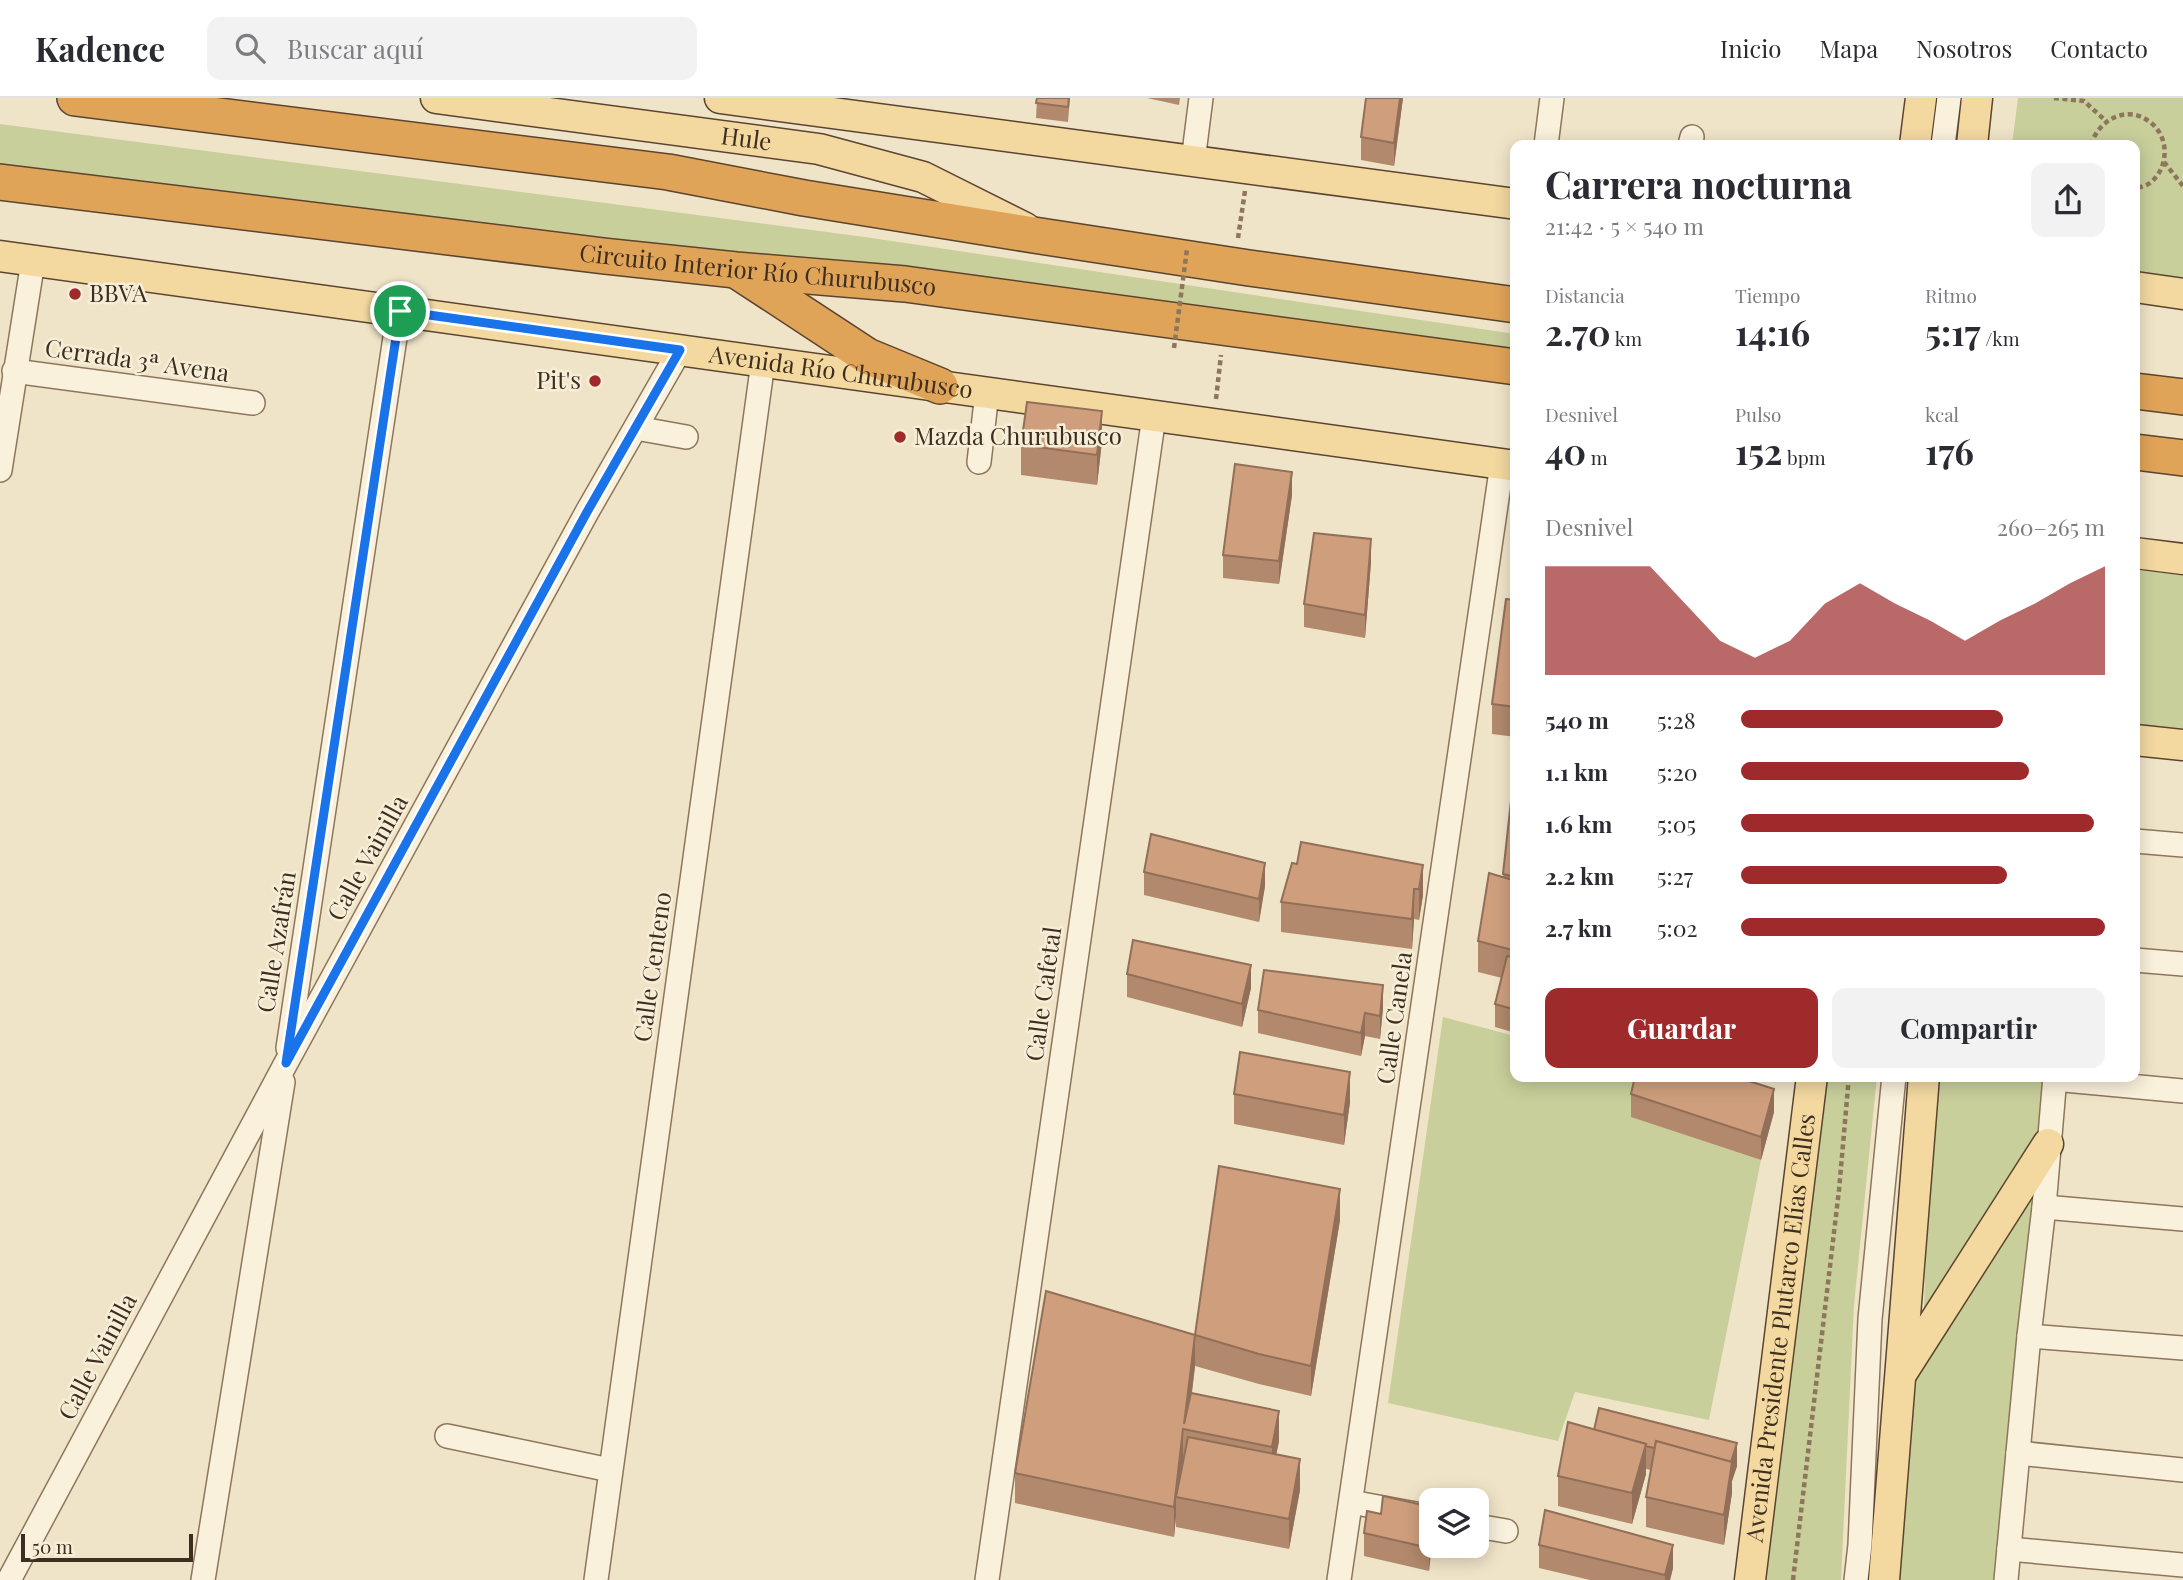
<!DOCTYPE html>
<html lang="es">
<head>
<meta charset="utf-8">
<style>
  body { margin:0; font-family:"Playfair Display",serif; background:#f2f2f3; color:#2b2b33; height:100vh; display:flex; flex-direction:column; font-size:26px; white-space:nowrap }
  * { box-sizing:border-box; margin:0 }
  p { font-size:23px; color:#7c7c81 }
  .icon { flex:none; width:38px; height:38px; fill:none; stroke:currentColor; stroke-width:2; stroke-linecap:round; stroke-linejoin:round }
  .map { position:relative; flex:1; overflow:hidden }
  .drawer { position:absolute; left:1510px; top:42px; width:630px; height:942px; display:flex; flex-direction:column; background:#fff; border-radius:14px; box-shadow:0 4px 18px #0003 }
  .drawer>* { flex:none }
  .fabs { position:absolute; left:1419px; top:1390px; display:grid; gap:14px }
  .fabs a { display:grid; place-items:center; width:70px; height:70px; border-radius:14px; background:#fff; box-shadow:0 4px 18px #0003; font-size:35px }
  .scale { position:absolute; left:21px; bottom:18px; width:172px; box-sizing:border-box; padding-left:7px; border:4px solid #3d2e20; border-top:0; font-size:19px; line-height:24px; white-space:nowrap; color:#3d2e20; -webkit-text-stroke:5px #f7eed8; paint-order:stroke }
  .pin { position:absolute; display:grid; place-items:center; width:60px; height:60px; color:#fff; margin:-30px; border:4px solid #fff; border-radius:50%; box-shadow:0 2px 7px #0007 }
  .round { display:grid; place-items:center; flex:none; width:74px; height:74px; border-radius:14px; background:#f2f2f3 }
  .headline { display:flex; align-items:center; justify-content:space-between; height:119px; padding:0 35px }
  h1 { font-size:38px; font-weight:700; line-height:52px }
  .metrics { display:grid; grid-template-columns:repeat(3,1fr); gap:10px; height:119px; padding:7px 35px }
  .metrics div { display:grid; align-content:center }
  .metrics b { font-size:35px; font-weight:700 }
  .metrics small { font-size:19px; font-weight:400 }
  .metrics p { font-size:19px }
  .chart { height:196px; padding:14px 35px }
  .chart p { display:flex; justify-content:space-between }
  .chart svg { width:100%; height:126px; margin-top:7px; fill:#9e2a2b; opacity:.7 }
  .button { display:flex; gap:14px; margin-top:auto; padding:14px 35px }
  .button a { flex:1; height:80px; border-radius:14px; background:#9e2a2b; color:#fff; font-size:28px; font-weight:700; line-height:80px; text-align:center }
  .button a+a { background:#f2f2f3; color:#2b2b33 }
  ul { padding:0 35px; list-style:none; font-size:23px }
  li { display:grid; grid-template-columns:112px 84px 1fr; align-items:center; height:52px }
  li i { height:18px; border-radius:9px; background:#9e2a2b }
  header { display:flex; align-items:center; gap:42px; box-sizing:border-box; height:98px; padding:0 35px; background:#fff; border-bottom:2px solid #e1e1e2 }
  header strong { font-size:33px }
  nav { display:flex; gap:38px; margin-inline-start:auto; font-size:24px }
  .search { width:490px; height:63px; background:#f2f2f3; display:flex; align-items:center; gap:18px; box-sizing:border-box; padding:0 24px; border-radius:14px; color:#7c7c81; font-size:26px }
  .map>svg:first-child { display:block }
  .green { fill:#c9cf9b }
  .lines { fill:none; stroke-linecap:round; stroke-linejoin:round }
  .minor-casing { stroke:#8d765c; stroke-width:26 }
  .major-casing { stroke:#5b4430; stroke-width:33 }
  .highway-casing { stroke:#5b4430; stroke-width:38 }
  .path { stroke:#8d765c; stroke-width:4.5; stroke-dasharray:5 3.5; stroke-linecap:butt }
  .minor { stroke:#faf1dc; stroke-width:23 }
  .major { stroke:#f3d9a0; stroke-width:30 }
  .highway { stroke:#e0a458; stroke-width:35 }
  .path-bridge { stroke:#8d765c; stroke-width:4.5; stroke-dasharray:5 3.5; stroke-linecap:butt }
  .wall { fill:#b2896c }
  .shaded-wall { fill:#916f58 }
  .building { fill:#cf9f7d; stroke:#916f58; stroke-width:2 }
  .route-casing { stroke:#fff; stroke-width:14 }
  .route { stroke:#1a73e8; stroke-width:9 }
  .poi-dot { fill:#9e2a2b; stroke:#f7eed8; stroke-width:2.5 }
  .labels { text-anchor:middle; stroke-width:5; stroke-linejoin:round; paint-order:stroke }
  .street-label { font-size:24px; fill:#3d2e20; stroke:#f7eed8 }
  .poi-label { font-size:24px; fill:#3d2e20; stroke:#f7eed8; text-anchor:start }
</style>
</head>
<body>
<header>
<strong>Kadence</strong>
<div class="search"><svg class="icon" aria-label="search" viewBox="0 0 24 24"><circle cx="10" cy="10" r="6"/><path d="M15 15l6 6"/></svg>Buscar aquí</div>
<nav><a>Inicio</a><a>Mapa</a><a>Nosotros</a><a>Contacto</a></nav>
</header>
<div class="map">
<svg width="2183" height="1482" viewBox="0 0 2183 1482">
  <rect width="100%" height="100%" fill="#f0e4c8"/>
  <!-- green -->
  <g class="green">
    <path d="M2018,0H2183V187L2135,182V47H2012Z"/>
    <path d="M0,26L865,139L1515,236V258L746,160L0,69Z"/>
    <path d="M2135,472L2183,477V649L2135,646Z"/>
    <path d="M1443,919L1515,938L1516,978H1641L1632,1019L1761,1062L1709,1322L1575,1294L1558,1343L1388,1305Z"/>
    <path d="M1820,978H1877L1854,1207L1841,1482H1757Z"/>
    <path d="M1933,978H2046L2040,1039L1923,1231Z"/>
    <path d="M2038,1079L1995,1482H1896L1918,1267Z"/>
  </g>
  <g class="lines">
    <defs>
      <g id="minor">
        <path d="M1546,47L1552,0"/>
        <path d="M1690,47L1692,39"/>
        <path d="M1943,47L1949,0"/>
        <path d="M1193,63L1201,0"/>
        <path d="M14,273L253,305"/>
        <path d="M636,330L686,339"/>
        <path d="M979,364L987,295"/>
        <path d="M0,372L33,163"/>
        <path d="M2135,743L2183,747"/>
        <path d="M2135,862L2183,866"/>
        <path d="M288,950L399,213"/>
        <path d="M2054,981L2183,993"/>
        <path d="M2044,1109L2183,1121"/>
        <path d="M2029,1238L2183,1250"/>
        <path d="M447,1338L610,1372"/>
        <path d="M2018,1355L2183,1372"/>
        <path d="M1351,1404L1432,1419"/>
        <path d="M1477,1428L1506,1433"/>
        <path d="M2009,1451L2183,1467"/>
        <path d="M9,1482L286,965L587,414L680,252"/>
        <path d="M203,1482L283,984"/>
        <path d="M596,1482L763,264"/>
        <path d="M987,1482L1154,318"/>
        <path d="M1339,1482L1502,366"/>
        <path d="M1856,1482L1860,1447L1870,1221L1894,978"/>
        <path d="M2006,1482L2029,1238L2044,1109L2055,978"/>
      </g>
      <g id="major">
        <path id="s1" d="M436,0L819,51L923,79L1025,130"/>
        <path d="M720,0L1516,106"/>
        <path d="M1915,47L1921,0"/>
        <path d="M1972,47L1977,0"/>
        <path id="s2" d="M0,158L1516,368"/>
        <path d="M2135,189L2183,196"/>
        <path d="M2135,455L2183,461"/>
        <path d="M2135,642L2183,647"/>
        <path d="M1903,1273L2048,1046"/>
        <path id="s3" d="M1750,1482L1812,978"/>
        <path d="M1884,1482L1924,978"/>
      </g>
      <g id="highway">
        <path d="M75,0L668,74L804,100L1040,138L1249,170L1516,207"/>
        <path id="s4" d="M0,84L604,158L736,172L905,186L1516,269"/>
        <path d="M739,174L867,258L940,288"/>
        <path d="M2135,293L2183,299"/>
        <path d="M2135,354L2183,360"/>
      </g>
    </defs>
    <!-- minor casing -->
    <use href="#minor" class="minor-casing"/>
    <!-- major casing -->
    <use href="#major" class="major-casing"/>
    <!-- highway casing -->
    <use href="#highway" class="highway-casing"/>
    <!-- path -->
    <g class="path">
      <path d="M2054,0L2084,3L2107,24"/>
      <path d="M2091,47C2098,22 2127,6 2150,24C2170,39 2169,70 2150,85C2146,88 2140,89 2135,91"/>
      <path d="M2164,64L2183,88"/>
      <path d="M1238,140L1245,93"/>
      <path d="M1216,301L1221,257"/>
      <path d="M1793,1482L1839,1092L1849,978"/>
    </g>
    <!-- minor -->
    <use href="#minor" class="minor"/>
    <!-- major -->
    <use href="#major" class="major"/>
    <!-- highway -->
    <use href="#highway" class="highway"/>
    <!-- path-bridge -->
    <path class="path-bridge" d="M1174,250L1187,151"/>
  </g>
  <!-- wall -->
  <g class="wall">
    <path d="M1037,0H1070L1068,24L1036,20Z"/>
    <path d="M1147,0H1180L1179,7Z"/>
    <path d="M1366,0H1403L1394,68L1361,62V39Z"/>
    <path d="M1102,343L1097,387L1021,377V347Z"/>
    <path d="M1292,397L1279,486L1223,480V457Z"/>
    <path d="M1371,464L1365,540L1304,529V506Z"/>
    <path d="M1516,502V639L1492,636V606Z"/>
    <path d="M1516,657V935L1495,929V906L1502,880L1478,874V843L1503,780Z"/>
    <path d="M1297,766L1423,767V797L1419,822L1414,821L1412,851L1281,834V804Z"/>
    <path d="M1144,774L1265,788L1259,824L1144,797Z"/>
    <path d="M1127,876L1251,890L1242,929L1127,899Z"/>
    <path d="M1383,910L1380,941L1365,938L1361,958L1258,935V912Z"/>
    <path d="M1234,996L1350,1004L1344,1047L1234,1026Z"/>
    <path d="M1631,996L1774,1014L1761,1062L1631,1019Z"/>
    <path d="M1340,1122L1311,1298L1259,1286L1195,1268L1192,1295L1279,1343L1276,1356L1300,1392L1289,1451L1176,1429V1418L1174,1439L1015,1405V1375L1195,1237Z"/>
    <path d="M1568,1324L1737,1368L1732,1383V1395L1724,1447L1646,1429V1399L1651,1372L1646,1371V1376L1632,1426L1558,1408V1378Z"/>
    <path d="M1432,1409L1429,1473L1364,1458V1435L1381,1416Z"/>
    <path d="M1539,1447L1673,1470L1670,1482H1590L1539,1470Z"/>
  </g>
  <!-- shaded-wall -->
  <g class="shaded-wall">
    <path d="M1400,0H1403L1394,68V45Z"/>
    <path d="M1102,313V343L1097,387V357Z"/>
    <path d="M1292,374V397L1279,486V463Z"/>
    <path d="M1371,441V464L1365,540V517Z"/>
    <path d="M1265,765V788L1259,824V801Z"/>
    <path d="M1423,767V797L1419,822V791Z"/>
    <path d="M1414,791V821L1412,851V821Z"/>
    <path d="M1251,867V890L1242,929V906Z"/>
    <path d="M1383,887V910L1380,941V918Z"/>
    <path d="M1365,915V938L1361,958V935Z"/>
    <path d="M1350,974V1004L1344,1047V1017Z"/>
    <path d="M1774,991V1014L1761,1062V1039Z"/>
    <path d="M1340,1091V1122L1311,1298V1268Z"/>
    <path d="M1195,1237V1268L1187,1332L1184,1326Z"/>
    <path d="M1279,1313V1343L1272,1379V1349Z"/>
    <path d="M1183,1331V1361L1176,1399V1418L1174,1439V1409Z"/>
    <path d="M1737,1345V1368L1732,1383V1395L1724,1447V1417L1730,1367Z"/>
    <path d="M1646,1346V1376L1632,1426V1395Z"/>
    <path d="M1300,1361V1392L1289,1451V1421Z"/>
    <path d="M1432,1427V1447L1429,1473V1450Z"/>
    <path d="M1673,1447V1470L1670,1482H1665V1477Z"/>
  </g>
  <!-- building -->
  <g class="building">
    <path d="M1037,0H1069L1068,9L1036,5Z"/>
    <path d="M1366,0H1400L1394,45L1361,39Z"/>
    <path d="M1027,304L1102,313L1097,357L1021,347Z"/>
    <path d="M1235,366L1292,374L1279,463L1223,457Z"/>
    <path d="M1314,435L1371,441L1365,517L1304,506Z"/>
    <path d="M1506,501L1516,502V609L1492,606Z"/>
    <path d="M1516,657V779L1503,776Z"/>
    <path d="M1151,736L1265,765L1259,801L1144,774Z"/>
    <path d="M1301,744L1423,767L1419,791H1414L1412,821L1281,804L1292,765L1297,766Z"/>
    <path d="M1489,775L1516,783V853L1478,843Z"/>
    <path d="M1133,842L1251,867L1242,906L1127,876Z"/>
    <path d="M1507,858L1516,860V912L1495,906Z"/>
    <path d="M1264,872L1383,887L1380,918L1365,915L1361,935L1258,912Z"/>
    <path d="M1240,954L1350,974L1344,1017L1234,996Z"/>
    <path d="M1635,978H1733L1774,991L1761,1039L1631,996Z"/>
    <path d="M1219,1068L1340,1091L1311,1268L1259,1256L1195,1237Z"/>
    <path d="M1046,1193L1195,1237L1184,1326L1191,1295L1279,1313L1272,1349L1183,1331L1174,1409L1015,1375Z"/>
    <path d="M1599,1310L1737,1345L1731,1364L1656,1343L1655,1350L1645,1348L1646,1346L1594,1332Z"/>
    <path d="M1568,1324L1646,1346L1632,1395L1558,1378Z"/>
    <path d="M1188,1339L1300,1361L1289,1421L1176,1399Z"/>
    <path d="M1656,1343L1732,1364L1724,1417L1646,1399Z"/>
    <path d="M1383,1398L1432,1409V1427L1429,1450L1364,1435L1367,1413L1381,1416Z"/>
    <path d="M1545,1412L1673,1447L1665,1477L1539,1447Z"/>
  </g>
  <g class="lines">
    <defs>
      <path id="route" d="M400,213L680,252L587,414L286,965Z"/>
    </defs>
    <!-- route casing -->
    <use href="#route" class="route-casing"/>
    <!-- route -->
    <use href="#route" class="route"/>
  </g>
  <!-- markers -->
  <g class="poi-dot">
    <circle cx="75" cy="196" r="7"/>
    <circle cx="595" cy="283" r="7"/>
    <circle cx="900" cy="339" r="7"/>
  </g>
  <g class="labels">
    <!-- street labels -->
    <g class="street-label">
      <text dy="8" stroke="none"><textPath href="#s1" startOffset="313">Hule</textPath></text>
      <text dy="8" stroke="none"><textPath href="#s4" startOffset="763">Circuito Interior Río Churubusco</textPath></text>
      <text transform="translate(137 263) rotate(8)" y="8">Cerrada 3ª Avena</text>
      <text dy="8" stroke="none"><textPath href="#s2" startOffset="849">Avenida Río Churubusco</textPath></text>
      <text transform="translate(368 760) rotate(-61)" y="8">Calle Vainilla</text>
      <text transform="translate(277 844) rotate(-81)" y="8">Calle Azafrán</text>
      <text transform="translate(653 869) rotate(-82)" y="8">Calle Centeno</text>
      <text transform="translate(1044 896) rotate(-82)" y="8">Calle Cafetal</text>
      <text transform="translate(1395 920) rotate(-82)" y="8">Calle Canela</text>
      <text dy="8" stroke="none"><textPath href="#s3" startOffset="254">Avenida Presidente Plutarco Elías Calles</textPath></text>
      <text transform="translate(98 1259) rotate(-62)" y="8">Calle Vainilla</text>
    </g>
    <!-- poi labels -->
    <g class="poi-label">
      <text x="89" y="204">BBVA</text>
      <text x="581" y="291" text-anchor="end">Pit's</text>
      <text x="914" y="347">Mazda Churubusco</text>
    </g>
  </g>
</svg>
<div class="fabs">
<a><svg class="icon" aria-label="layers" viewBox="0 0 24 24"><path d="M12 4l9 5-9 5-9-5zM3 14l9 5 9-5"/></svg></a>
</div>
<div class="scale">50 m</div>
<div class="pin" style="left:400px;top:213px;background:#1e9e55"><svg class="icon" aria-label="arrive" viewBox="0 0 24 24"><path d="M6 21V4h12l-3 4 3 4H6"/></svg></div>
<section class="drawer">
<div class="headline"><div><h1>Carrera nocturna</h1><p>21:42 · 5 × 540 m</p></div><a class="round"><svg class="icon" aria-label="share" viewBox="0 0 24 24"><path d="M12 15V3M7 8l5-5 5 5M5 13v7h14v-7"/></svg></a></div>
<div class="metrics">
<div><p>Distancia</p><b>2.70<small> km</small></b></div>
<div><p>Tiempo</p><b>14:16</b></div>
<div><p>Ritmo</p><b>5:17<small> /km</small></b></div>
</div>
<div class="metrics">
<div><p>Desnivel</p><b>40<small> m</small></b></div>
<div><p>Pulso</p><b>152<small> bpm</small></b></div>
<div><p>kcal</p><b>176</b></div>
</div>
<div class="chart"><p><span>Desnivel</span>260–265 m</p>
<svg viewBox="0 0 160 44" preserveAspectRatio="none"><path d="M0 44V6L10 6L20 6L30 6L40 19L50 32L60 38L70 32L80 19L90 12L100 19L110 25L120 32L130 25L140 19L150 12L160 6V44z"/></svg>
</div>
<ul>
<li><b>540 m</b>5:28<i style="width:72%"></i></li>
<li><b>1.1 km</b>5:20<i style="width:79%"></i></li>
<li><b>1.6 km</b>5:05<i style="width:97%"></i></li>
<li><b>2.2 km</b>5:27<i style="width:73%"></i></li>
<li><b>2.7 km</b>5:02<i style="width:100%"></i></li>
</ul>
<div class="button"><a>Guardar</a><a>Compartir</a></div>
</section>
</div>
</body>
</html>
